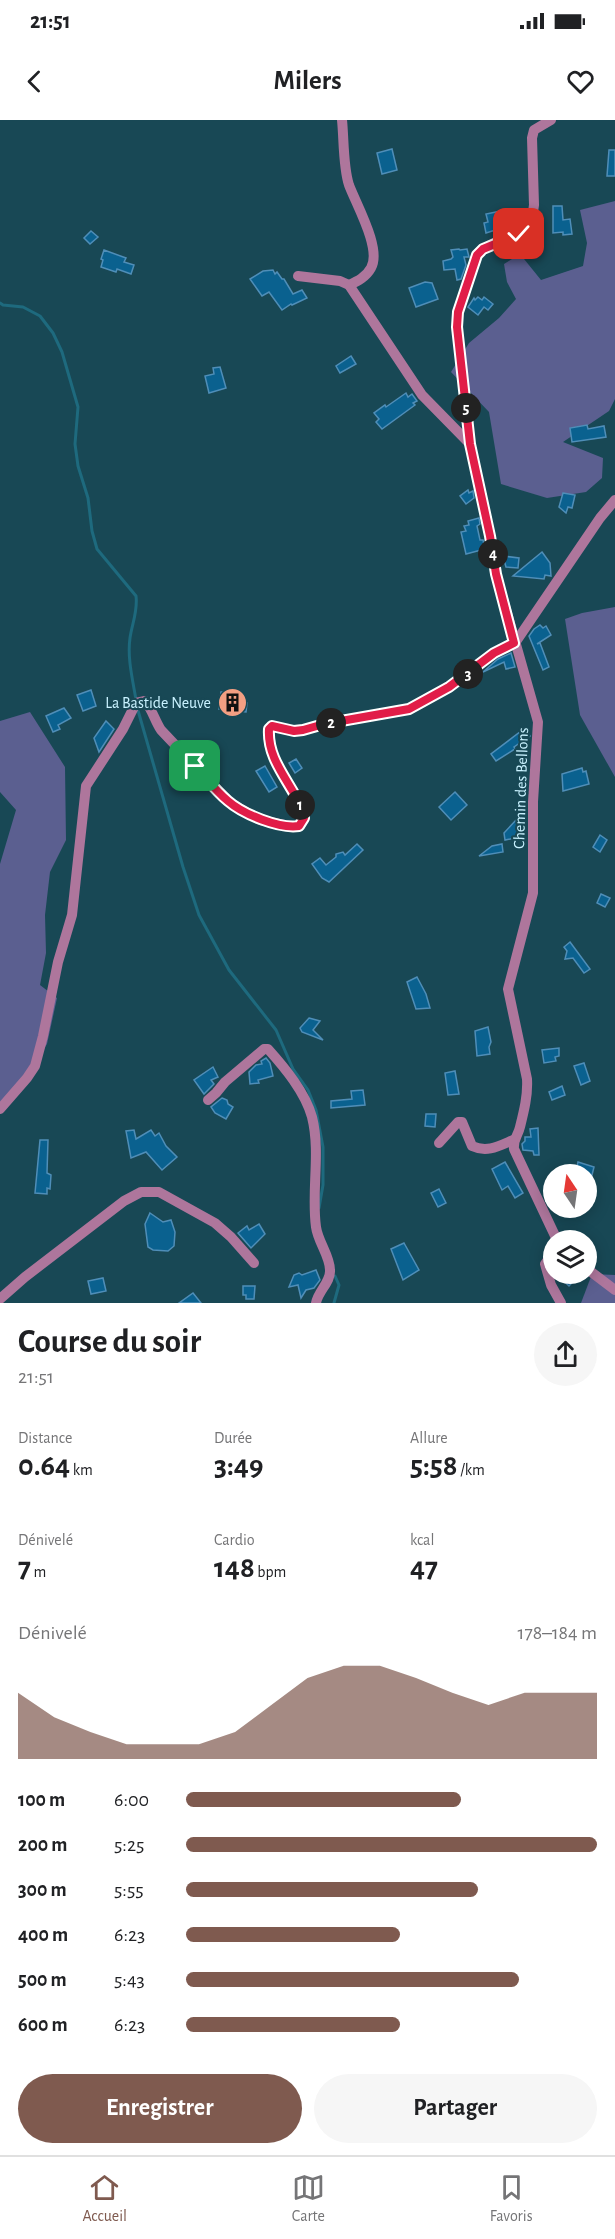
<!DOCTYPE html>
<html lang="fr">
<head>
<meta charset="utf-8">
<style>
  body { margin:0; font-family:"Alegreya Sans",sans-serif; background:#f6f6f6; color:#202124; height:100vh; display:flex; flex-direction:column; font-size:22px; white-space:nowrap }
  * { box-sizing:border-box; margin:0 }
  p { font-size:20px; color:#757577 }
  .icon { flex:none; width:33px; height:33px; fill:none; stroke:currentColor; stroke-width:2; stroke-linecap:round; stroke-linejoin:round }
  .map { position:relative; height:1183px; overflow:hidden }
  .side { display:flex; flex-direction:column; background:#fff; flex:1 }
  .side>* { flex:none }
  .needle { width:39px; rotate:347deg }
  .buttons { position:absolute; left:543px; top:1044px; display:grid; gap:12px }
  .buttons a { display:grid; place-items:center; width:54px; height:54px; border-radius:50%; background:#fff; box-shadow:0 3px 15px #0003; font-size:30px }
  .pin { position:absolute; display:grid; place-items:center; width:51px; height:51px; color:#fff; margin:-26px; border-radius:12px; box-shadow:0 3px 9px #0006 }
  .km { position:absolute; width:30px; height:30px; margin:-15px; border-radius:50%; background:#222; color:#fff; font-size:16px; line-height:30px; text-align:center }
  .round { display:grid; place-items:center; flex:none; width:63px; height:63px; border-radius:32px; background:#f6f6f6 }
  .overview { display:flex; align-items:center; justify-content:space-between; height:102px; padding:0 18px }
  h1 { font-size:33px; font-weight:700; line-height:45px }
  .metrics { display:grid; grid-template-columns:repeat(3,1fr); gap:9px; height:102px; padding:6px 18px }
  .metrics div { display:grid; align-content:center }
  .metrics b { font-size:30px; font-weight:700 }
  .metrics small { font-size:16px; font-weight:400 }
  .metrics p { font-size:16px }
  .chart { height:168px; padding:12px 18px }
  .chart p { display:flex; justify-content:space-between }
  .chart svg { width:100%; height:108px; margin-top:6px; fill:#7f5a4f; opacity:.7 }
  .primary-button { display:flex; gap:12px; margin-top:auto; padding:12px 18px }
  .primary-button a { flex:1; height:69px; border-radius:36px; background:#7f5a4f; color:#fff; font-size:24px; font-weight:700; line-height:69px; text-align:center }
  .primary-button a+a { background:#f6f6f6; color:#202124 }
  ul { padding:0 18px; list-style:none; font-size:20px }
  li { display:grid; grid-template-columns:96px 72px 1fr; align-items:center; height:45px }
  li i { height:15px; border-radius:8px; background:#7f5a4f }
  .status { display:flex; justify-content:space-between; align-items:center; height:42px; padding:0 30px; background:#fff; direction:ltr }
  .status svg { height:16px; fill:currentColor }
  header { display:flex; justify-content:space-between; align-items:center; height:78px; padding:0 18px; background:#fff; font-size:27px; font-weight:700 }
  .dock { display:flex; justify-content:space-around; align-items:center; height:84px; border-top:2px solid #e0e0e0; background:#fff; font-size:16px; color:#757577 }
  .dock a { display:grid; justify-items:center; gap:3px }
  .dock .active { color:#7f5a4f }
  .map>svg:first-child { display:block }
  .green { fill:#5b5f90 }
  .lines { fill:none; stroke-linecap:round; stroke-linejoin:round }
  .stream { stroke:#1e6a7e; stroke-width:3 }
  .building { fill:#0a618f; stroke:#4f8eb8; stroke-width:1.5 }
  .minor { stroke:#ae769c; stroke-width:10 }
  .route-casing { stroke:#fff; stroke-width:12 }
  .route { stroke:#e11d48; stroke-width:8 }
  .labels { text-anchor:middle; stroke-width:4.5; stroke-linejoin:round; paint-order:stroke }
  .poi-label { font-size:16px; fill:#c9f2ff; stroke:#184855; text-anchor:end }
  .street-label { font-size:16px; fill:#c9f2ff; stroke:#184855 }
</style>
</head>
<body>
<div class="status"><b>21:51</b><svg viewBox="0 0 49 12"><path d="M0 12V9h3v3zM5 12V6h3v6zM10 12V3h3v9zM15 12V0h3v12zM26 1h20v11H26zM47 4h2v5h-2z"/></svg></div>
<header><svg class="icon" aria-label="back" viewBox="0 0 24 24"><path d="M15 5l-7 7 7 7"/></svg>Milers<svg class="icon" aria-label="heart" viewBox="0 0 24 24"><path d="M12 20l-8-8c-3-5 5-10 8-4 3-6 11-1 8 4z"/></svg></header>
<div class="map">
<svg width="615" height="1183" viewBox="0 0 615 1183">
  <rect width="100%" height="100%" fill="#184855"/>
  <!-- green -->
  <g class="green">
    <path d="M615,81V279L609,291L563,322L603,338L602,358L586,372L547,378L501,364L489,292L451,252L469,223L499,198L516,179L507,162L504,144L520,134L541,160L583,146L587,123L580,90Z"/>
    <path d="M615,487V657L580,595L565,499L582,493Z"/>
    <path d="M30,592L65,647L66,720L50,752L45,795L46,833L40,865L57,878L47,924L5,990H0V744L16,690L0,672V601Z"/>
    <path d="M592,1154L615,1155V1183H581Z"/>
  </g>
  <g class="lines">
    <!-- stream -->
    <g class="stream">
      <path d="M0,183L3,185L23,187L40,196L53,213L62,232L78,287L75,324L78,346L88,378L92,411L97,429L136,476C138,491 132,504 130,518C127,538 133,561 136,580"/>
      <path d="M137,587L183,747L199,795L229,850L276,910L293,949L308,970L316,990L323,1027V1065L319,1088"/>
      <path d="M334,1183L339,1165L335,1156"/>
    </g>
  </g>
  <!-- building -->
  <g class="building">
    <path d="M392,29L397,50L382,54L377,33Z"/>
    <path d="M609,30H615V56H607Z"/>
    <path d="M553,86H562L563,100L570,99L572,114L563,115V112L553,113Z"/>
    <path d="M501,91L505,107L486,113L484,103L488,102L486,94Z"/>
    <path d="M91,111L98,117L90,124L84,118Z"/>
    <path d="M459,129L460,130L467,129L469,137H464L466,145L461,159L457,160L455,149L444,150L443,141L451,139L453,137L451,130Z"/>
    <path d="M104,130L126,138L124,142L134,145L131,154L117,149L116,152L101,147L103,140L101,139Z"/>
    <path d="M273,150L275,154L277,152L282,159H284L293,174L302,170L307,178L292,185L291,184L282,190L269,172L262,176L250,159L263,151Z"/>
    <path d="M425,162L432,163L438,179L416,187L409,168Z"/>
    <path d="M478,177L482,180L484,177L493,184L488,190L484,187L478,195L468,187L474,178L475,180Z"/>
    <path d="M351,236L356,244L340,253L336,246Z"/>
    <path d="M220,247L226,268L209,273L205,256L214,254L213,248Z"/>
    <path d="M406,273L408,277L412,274L417,281L413,283L415,285L382,309L376,302L379,299L374,293L385,285L386,287Z"/>
    <path d="M587,305L588,309L604,306L606,317L572,322L570,308Z"/>
    <path d="M468,370L469,373L473,371L474,378L466,384L460,376Z"/>
    <path d="M563,373L575,375L572,388L568,387L566,393L559,387Z"/>
    <path d="M479,398L480,404L477,406L480,420H483L485,429L466,434L461,412L466,411L464,406L469,405L468,401Z"/>
    <path d="M542,432L550,443L551,456L545,455L544,459L513,456Z"/>
    <path d="M503,436L519,438L518,448L506,447Z"/>
    <path d="M540,505L543,508L546,506L551,515L537,524L540,523L549,547L543,550L529,516L534,509Z"/>
    <path d="M511,533L515,547L506,549L504,542L483,552L498,539Z"/>
    <path d="M91,570L96,586L83,591L77,575Z"/>
    <path d="M221,572L241,575L240,582L247,583L246,592L219,589Z"/>
    <path d="M64,588L71,598L58,605L60,609L53,612L46,596Z"/>
    <path d="M106,601L114,609L99,632L94,618Z"/>
    <path d="M525,608L530,616L514,627L515,629L496,641L491,634Z"/>
    <path d="M296,639L302,648L295,653L289,643Z"/>
    <path d="M265,646L277,667L269,672L256,651Z"/>
    <path d="M582,648L583,652L586,651L589,664L563,671L562,654Z"/>
    <path d="M455,672L467,685L451,700L439,687Z"/>
    <path d="M525,695V716L505,720L504,713L516,700Z"/>
    <path d="M600,715L607,720L600,732L593,727Z"/>
    <path d="M357,724L363,730L329,762L322,758L312,744L320,738L326,745L336,737V734L343,732L345,735Z"/>
    <path d="M502,724L503,732L479,736L492,726Z"/>
    <path d="M601,774L610,778L605,787L597,783Z"/>
    <path d="M570,822L590,849L584,853L573,838L565,839L567,831L564,827Z"/>
    <path d="M417,857L426,874L430,888L416,889L407,862Z"/>
    <path d="M309,898L320,901L313,910L323,920L302,912L300,908Z"/>
    <path d="M488,907L491,922L489,927L490,934L477,936L475,911Z"/>
    <path d="M559,928V936L555,937L556,941L544,943L542,930Z"/>
    <path d="M266,938L270,943L273,956L258,960L259,963L250,964L249,952L256,945L262,944L261,941Z"/>
    <path d="M584,943L590,961L581,965L574,946Z"/>
    <path d="M213,947L218,957L211,960L214,964L204,974L194,960Z"/>
    <path d="M455,951L459,974L448,975L445,953Z"/>
    <path d="M562,966L565,975L552,980L549,972Z"/>
    <path d="M363,970L365,985L331,988V981L352,979L351,971Z"/>
    <path d="M222,978L227,980L228,984L233,987L226,999L215,993L211,987Z"/>
    <path d="M426,994H436L435,1007L425,1006Z"/>
    <path d="M538,1008L539,1035H534L533,1031L523,1030L522,1024L525,1021V1017H531L530,1009Z"/>
    <path d="M134,1010L136,1019L151,1010L155,1016L159,1013L166,1026L177,1037L162,1050L146,1032L131,1038L126,1011Z"/>
    <path d="M40,1020H48L47,1053L51,1055L50,1069L47,1068V1074L35,1073Z"/>
    <path d="M505,1042L523,1073L515,1078L508,1066L502,1070L492,1049Z"/>
    <path d="M578,1042L594,1047L592,1055L576,1051Z"/>
    <path d="M439,1069L446,1083L438,1087L431,1073Z"/>
    <path d="M150,1093L163,1102L171,1100L175,1112L174,1126L168,1131L153,1130L148,1127L145,1104Z"/>
    <path d="M259,1104L265,1114L251,1128L238,1113L247,1106L249,1110Z"/>
    <path d="M404,1123L419,1150L403,1160L391,1129Z"/>
    <path d="M316,1150L320,1160L314,1168L306,1170L301,1178L298,1165L289,1167L294,1155L299,1153L302,1155Z"/>
    <path d="M556,1154H580L569,1166Z"/>
    <path d="M103,1158L106,1171L91,1174L88,1161Z"/>
    <path d="M243,1166H255L254,1179H246V1175H243Z"/>
    <path d="M193,1173L201,1183H179Z"/>
  </g>
  <g class="lines">
    <!-- minor -->
    <g class="minor">
      <path d="M342,0C344,19 343,47 349,65C356,84 382,129 371,148C366,157 358,161 349,165"/>
      <path d="M551,0L534,10L532,18L534,85C531,124 498,112 477,135L458,192L457,207L470,324L490,415L496,454L538,602L533,682V773L508,869L527,959C528,975 524,991 520,1007C518,1016 513,1019 514,1029L557,1120"/>
      <path d="M298,156L340,161L349,165L422,275L470,324"/>
      <path d="M208,980L216,973L225,962L264,929H268C285,948 305,972 312,997C321,1033 311,1071 316,1107C318,1122 330,1136 330,1150C331,1162 318,1171 316,1183"/>
      <path d="M0,989L27,958L35,946L43,916L58,842L72,795L86,666L123,609L136,583L145,581C152,589 155,601 161,610L229,682L260,700L289,706H299L304,698L302,689C290,661 267,640 269,609L272,606L294,611L303,610L324,604L409,589L449,567L494,533L515,523L600,398L615,380"/>
      <path d="M439,1023L458,1002H462L472,1026C487,1033 499,1026 513,1020"/>
      <path d="M554,1131L545,1144L551,1165L561,1183"/>
      <path d="M586,1148L615,1170"/>
      <path d="M0,1179L25,1157L124,1081L141,1072H159L215,1103L231,1117L254,1143"/>
    </g>
  </g>
  <g class="lines">
    <defs>
      <path id="route" d="M195,646C206,658 216,671 228,681C243,694 279,709 299,706L304,698L302,689C290,661 267,640 269,609L272,606L294,611L303,610L324,604L409,589L449,567L494,533L514,523L496,454L490,416L470,324L457,207L458,192L477,135L483,129L519,114"/>
    </defs>
    <!-- route casing -->
    <use href="#route" class="route-casing"/>
    <!-- route -->
    <use href="#route" class="route"/>
  </g>
  <!-- icons -->
  <defs>
    <symbol id="building-disc" viewBox="-11 -11 22 22"><circle r="9.5" fill="#f39f83" stroke="#184855"/><path d="M-4-6H4V6H1V3H-1V6H-4ZM-2.5-4.3h1.7v1.8h-1.7ZM.8-4.3h1.7v1.8H.8ZM-2.5-1h1.7V.8h-1.7ZM.8-1h1.7V.8H.8Z" fill="#111"/></symbol>
  </defs>
  <g fill-rule="evenodd">
    <use href="#building-disc" x="216" y="566" width="33" height="33"/>
  </g>
  <g class="labels">
    <!-- poi labels -->
    <g class="poi-label">
      <text x="211" y="588">La Bastide Neuve</text>
    </g>
    <!-- street labels -->
    <g class="street-label">
      <text transform="translate(520 668) rotate(-88)" y="6">Chemin des Bellons</text>
    </g>
  </g>
</svg>
<div class="buttons">
<a><svg class="needle" viewBox="-14 -14 28 28"><path d="M0-13l5 13h-10z" fill="#e53935"/><path d="M0 13l5-13h-10z" fill="#757577"/></svg></a>
<a><svg class="icon" aria-label="layers" viewBox="0 0 24 24"><path d="M12 4l9 5-9 5-9-5zM3 14l9 5 9-5"/></svg></a>
</div>
<div class="pin" style="left:195px;top:646px;background:#1e9e55"><svg class="icon" aria-label="arrive" viewBox="0 0 24 24"><path d="M6 21V4h12l-3 4 3 4H6"/></svg></div>
<div class="pin" style="left:519px;top:114px;background:#d93025"><svg class="icon" aria-label="check" viewBox="0 0 24 24"><path d="M5 12l5 5 9-10"/></svg></div>
<b class="km" style="left:300px;top:685px">1</b>
<b class="km" style="left:331px;top:603px">2</b>
<b class="km" style="left:468px;top:554px">3</b>
<b class="km" style="left:493px;top:434px">4</b>
<b class="km" style="left:466px;top:288px">5</b>
</div>
<section class="side">
<div class="overview"><div><h1>Course du soir</h1><p>21:51</p></div><a class="round"><svg class="icon" aria-label="share" viewBox="0 0 24 24"><path d="M12 15V3M7 8l5-5 5 5M5 13v7h14v-7"/></svg></a></div>
<div class="metrics">
<div><p>Distance</p><b>0.64<small> km</small></b></div>
<div><p>Durée</p><b>3:49</b></div>
<div><p>Allure</p><b>5:58<small> /km</small></b></div>
</div>
<div class="metrics">
<div><p>Dénivelé</p><b>7<small> m</small></b></div>
<div><p>Cardio</p><b>148<small> bpm</small></b></div>
<div><p>kcal</p><b>47</b></div>
</div>
<div class="chart"><p><span>Dénivelé</span>178–184 m</p>
<svg viewBox="0 0 160 44" preserveAspectRatio="none"><path d="M0 44V17L10 27L20 33L30 38L40 38L50 38L60 33L70 22L80 11L90 6L100 6L110 11L120 17L130 22L140 17L150 17L160 17V44z"/></svg>
</div>
<ul>
<li><b>100 m</b>6:00<i style="width:67%"></i></li>
<li><b>200 m</b>5:25<i style="width:100%"></i></li>
<li><b>300 m</b>5:55<i style="width:71%"></i></li>
<li><b>400 m</b>6:23<i style="width:52%"></i></li>
<li><b>500 m</b>5:43<i style="width:81%"></i></li>
<li><b>600 m</b>6:23<i style="width:52%"></i></li>
</ul>
<div class="primary-button"><a>Enregistrer</a><a>Partager</a></div>
</section>
<nav class="dock">
<a class="active"><svg class="icon" aria-label="home" viewBox="0 0 24 24"><path d="M3 11l9-7 9 7M6 9v11h12V9"/></svg>Accueil</a>
<a><svg class="icon" aria-label="map" viewBox="0 0 24 24"><path d="M3 6l6-2 6 2 6-2v14l-6 2-6-2-6 2zM9 4v14M15 6v14"/></svg>Carte</a>
<a><svg class="icon" aria-label="saved" viewBox="0 0 24 24"><path d="M7 4h10v16l-5-4-5 4z"/></svg>Favoris</a>
</nav>
</body>
</html>
